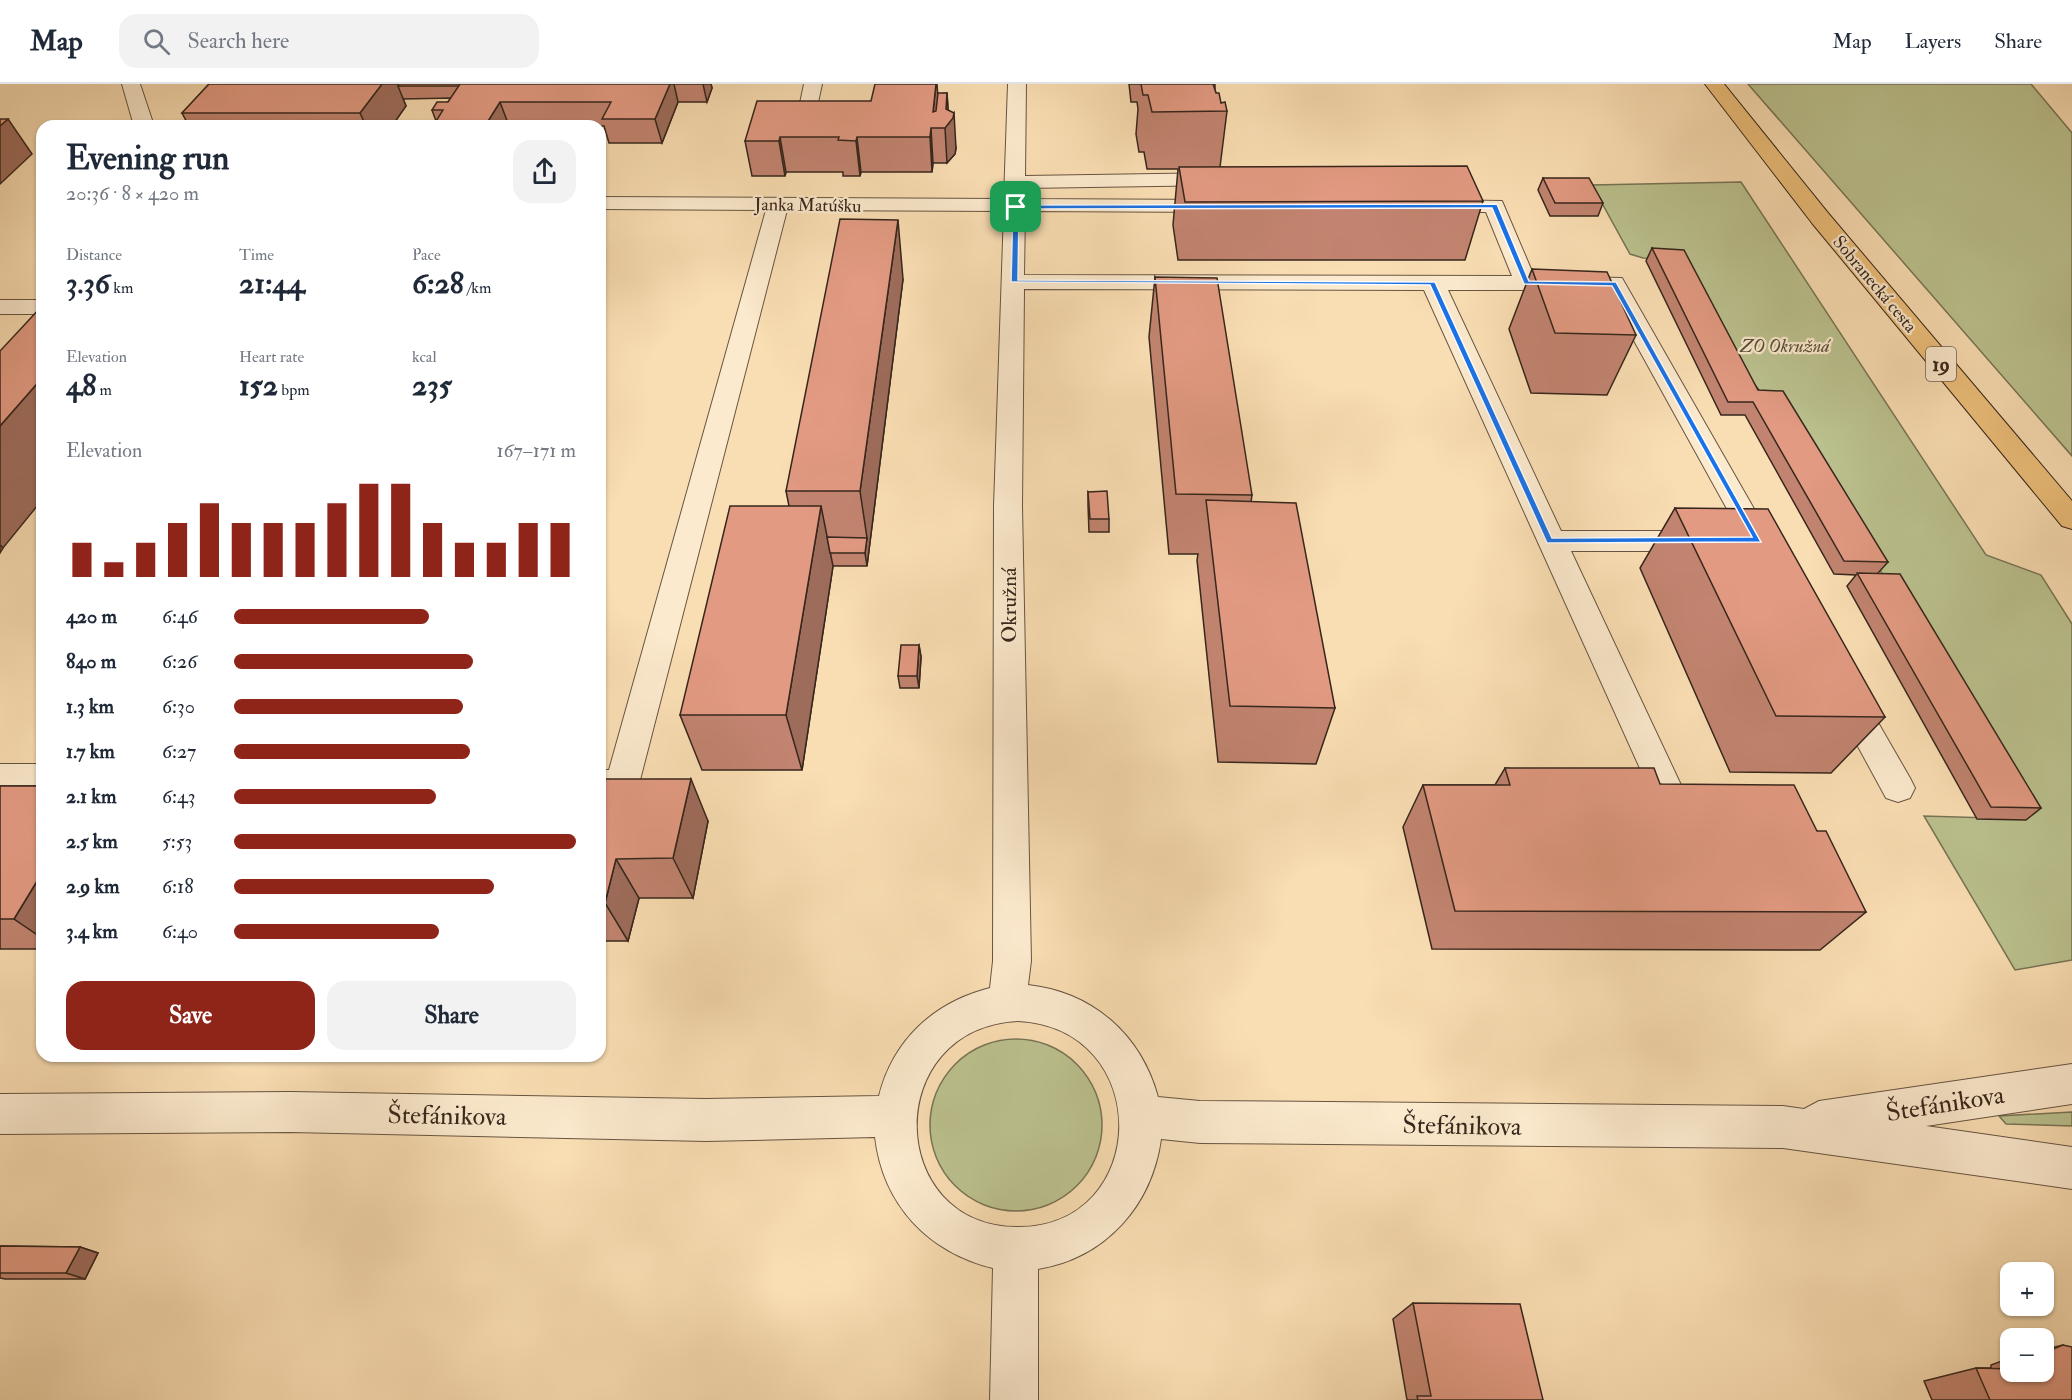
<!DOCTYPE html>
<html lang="en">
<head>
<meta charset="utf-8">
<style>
  body { margin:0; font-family:"IM FELL Double Pica",serif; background:#f2f2f3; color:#1f2937; height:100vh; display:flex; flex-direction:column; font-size:22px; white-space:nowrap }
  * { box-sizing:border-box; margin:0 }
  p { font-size:20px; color:#747a83 }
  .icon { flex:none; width:33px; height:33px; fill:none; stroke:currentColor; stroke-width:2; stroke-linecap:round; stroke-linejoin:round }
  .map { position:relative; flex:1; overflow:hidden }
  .panel { position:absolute; left:36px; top:36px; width:570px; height:942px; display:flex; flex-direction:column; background:#fff; border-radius:18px; box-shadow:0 2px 4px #0004 }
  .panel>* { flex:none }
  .fabs { position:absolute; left:2000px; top:1178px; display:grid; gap:12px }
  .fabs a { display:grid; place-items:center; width:54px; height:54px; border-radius:12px; background:#fff; box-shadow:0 2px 4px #0004; font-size:30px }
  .pin { position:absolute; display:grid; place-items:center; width:51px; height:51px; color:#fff; margin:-26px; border-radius:12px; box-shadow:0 3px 9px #0006 }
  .round { display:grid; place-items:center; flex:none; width:63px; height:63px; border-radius:18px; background:#f2f2f3 }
  .summary { display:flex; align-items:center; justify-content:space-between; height:102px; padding:0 30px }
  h1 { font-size:33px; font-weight:800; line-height:45px }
  .metrics { display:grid; grid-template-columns:repeat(3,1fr); gap:9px; height:102px; padding:6px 30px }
  .metrics div { display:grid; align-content:center }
  .metrics b { font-size:30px; font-weight:800 }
  .metrics small { font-size:16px; font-weight:400 }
  .metrics p { font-size:16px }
  .chart { height:168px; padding:12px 30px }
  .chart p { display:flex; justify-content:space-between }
  .chart svg { width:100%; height:108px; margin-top:6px; stroke:#8f2418; stroke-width:6 }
  .primary-button { display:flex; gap:12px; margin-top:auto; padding:12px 30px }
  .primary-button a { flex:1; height:69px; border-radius:18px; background:#8f2418; color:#fff; font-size:24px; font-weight:800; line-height:69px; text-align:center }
  .primary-button a+a { background:#f2f2f3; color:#1f2937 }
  ul { padding:0 30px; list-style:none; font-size:20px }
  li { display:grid; grid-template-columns:96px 72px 1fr; align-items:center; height:45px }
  li i { height:15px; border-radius:8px; background:#8f2418 }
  header { display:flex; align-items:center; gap:36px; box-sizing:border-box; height:84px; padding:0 30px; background:#fff; border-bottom:2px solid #e0e1e3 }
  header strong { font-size:28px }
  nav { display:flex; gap:33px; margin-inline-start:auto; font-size:21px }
  .search { width:420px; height:54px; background:#f2f2f3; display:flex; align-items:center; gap:15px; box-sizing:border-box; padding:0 21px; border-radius:18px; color:#747a83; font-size:22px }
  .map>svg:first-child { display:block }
  .green { fill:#bbc28f; stroke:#787456; stroke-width:1.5 }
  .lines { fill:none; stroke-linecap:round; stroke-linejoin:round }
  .minor-casing { stroke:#675442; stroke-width:2 }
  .major-casing { stroke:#36261c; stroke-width:2 }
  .minor { fill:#fceace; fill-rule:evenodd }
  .major { fill:#edbf7a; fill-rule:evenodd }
  .wall { fill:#c28470; stroke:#36261c; stroke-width:1.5 }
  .shaded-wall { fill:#9e6c5b; stroke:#36261c; stroke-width:1.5 }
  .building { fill:#e29a82; stroke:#36261c; stroke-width:1.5 }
  .route { fill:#1a73e8; stroke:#fff; stroke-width:1.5; fill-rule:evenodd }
  .labels { text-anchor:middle; stroke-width:4.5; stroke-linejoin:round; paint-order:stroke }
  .far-street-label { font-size:18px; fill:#36261c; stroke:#fceace }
  .far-park-label { font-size:18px; font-style:italic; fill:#574d39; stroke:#fceace }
  .shield { fill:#fceace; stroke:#716151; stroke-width:1.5 }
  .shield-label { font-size:20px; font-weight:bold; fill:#36261c }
  .street-label { font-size:21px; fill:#36261c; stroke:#fceace }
  .near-street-label { font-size:26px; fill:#36261c; stroke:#fceace }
</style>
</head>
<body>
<header>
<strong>Map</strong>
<div class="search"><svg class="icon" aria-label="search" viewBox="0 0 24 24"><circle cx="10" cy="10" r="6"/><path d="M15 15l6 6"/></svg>Search here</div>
<nav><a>Map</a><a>Layers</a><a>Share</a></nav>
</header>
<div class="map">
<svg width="2072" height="1316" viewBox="0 0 2072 1316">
  <rect width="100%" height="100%" fill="#fadeb3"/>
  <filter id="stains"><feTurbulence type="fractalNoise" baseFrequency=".00333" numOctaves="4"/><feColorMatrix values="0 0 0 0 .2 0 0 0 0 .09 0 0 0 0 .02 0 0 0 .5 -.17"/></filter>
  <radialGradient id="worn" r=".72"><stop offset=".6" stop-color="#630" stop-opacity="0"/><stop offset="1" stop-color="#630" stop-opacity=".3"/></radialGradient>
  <!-- green -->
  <g class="green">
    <path d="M1748,0H2031L2072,49V372Z"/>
    <path d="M1741,98L1986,471L2041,491L2072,540V876L2015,886L1924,732L2025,735L1869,467L1754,317L1679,176L1643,174L1630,170L1592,101Z"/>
    <circle cx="1016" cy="1041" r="86"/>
    <path d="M2072,1028V1042L2006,1040L1999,1032Z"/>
  </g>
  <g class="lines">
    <defs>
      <g id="minor">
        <path d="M122,0H140L154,42H134Z"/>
        <path d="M804,0H822L816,28L809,30L799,24Z"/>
        <path d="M1008,0H1026L1025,92L1222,89L1229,91L1232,95L1229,99L1222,101L1025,104V115L1219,116L1227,117L1230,122L1227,127L1219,128L1025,127L1024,191L1512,192L1486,128H1436L1428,127L1425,122L1428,117L1436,116L1502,117L1534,192L1622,194L1777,465L1773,472L1763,475L1753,472L1606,206H1448L1561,447H1701L1711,450L1715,457L1711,464L1701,467H1571L1681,701L1676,711L1664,715L1652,711L1424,206L1024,205L1022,422L1031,877L1028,901C1093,908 1141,951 1158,1013L1200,1017L1783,1022L1804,1025L1819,1017L2072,980V1020L1926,1042L2072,1063V1105L1783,1064L1200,1059L1161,1055C1152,1121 1106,1174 1038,1185V1316H990L993,1184C928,1168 883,1121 875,1053L706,1057L291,1048L0,1050V1010L291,1008L706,1015L879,1012C893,956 934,918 990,904L993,877L994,422L1004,127L787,126L639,700L634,710L622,714H600V686H609L766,126L600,125V113L1004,115ZM1018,937C1155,944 1151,1143 1018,1143C885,1143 881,944 1018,937Z"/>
        <rect x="0" y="216" width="42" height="14"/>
        <path d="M1846,599L1857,602L1910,694L1915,704L1910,714L1898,718L1886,714L1830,611L1835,602Z"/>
        <rect x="0" y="680" width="42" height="28"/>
      </g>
      <path id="major" d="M1705,0H1724L1828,129L2072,417V445L2062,442L1812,139Z"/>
    </defs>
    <!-- minor casing -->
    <use href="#minor" class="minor-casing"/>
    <!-- major casing -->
    <use href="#major" class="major-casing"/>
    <!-- minor -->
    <use href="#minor" class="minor"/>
    <!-- major -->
    <use href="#major" class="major"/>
  </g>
  <!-- wall -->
  <g class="wall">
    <path d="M209,0H711L712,4L707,18H678L662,59H609L604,42H433L436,37L432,26L448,18L451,14L403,15L406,22L392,42H189L182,29Z"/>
    <path d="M1129,0H1215V6L1216,9L1221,19L1227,27L1220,83L1483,117L1465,176H1178L1173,141L1178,85H1147L1144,68H1139L1136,50L1138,25L1137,18H1131Z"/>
    <path d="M947,9L948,26L956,64L955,70L947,79H933L932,88H861L860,92H843V88H786L785,92H752L745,57L871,17Z"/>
    <path d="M1543,94L1603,119L1598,132H1550L1538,106Z"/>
    <path d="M1652,164L1888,478L1878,489L2041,724L2026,736L1977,735L1847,502L1856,491L1834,490L1745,331H1721L1646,177Z"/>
    <path d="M1532,185L1636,251L1607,311L1531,309L1509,245Z"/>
    <path d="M1155,193L1252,411L1251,418L1335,624L1316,680L1218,678L1197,476L1198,470H1169L1149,253Z"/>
    <path d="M903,195L867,482H833L802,686H702L680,631L789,422L786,407Z"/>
    <path d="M1088,408L1109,435V448H1089L1088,421Z"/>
    <path d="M1675,424L1885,633L1831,689L1730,688L1640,484Z"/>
    <path d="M919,561L921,573L919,604H900L898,592Z"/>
    <path d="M1505,684L1660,700L1817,747L1866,828L1820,866L1432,865L1403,743L1423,701H1495Z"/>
    <path d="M600,695L708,737L693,814H639L628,857H600Z"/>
    <rect x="0" y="702" width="42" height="163"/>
    <path d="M0,1162L80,1163L98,1169L85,1195H5L0,1194Z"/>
    <path d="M1413,1219L1543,1316H1407L1393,1235Z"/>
    <path d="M2063,1261L2072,1316H1932L1924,1297L1976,1284H1991V1281L2010,1274V1287H2043V1266Z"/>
  </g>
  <!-- shaded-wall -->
  <g class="shaded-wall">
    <path d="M382,0H413L398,2L406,22L392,42H366L360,29Z"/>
    <path d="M670,0H674L678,18L662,59L655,35Z"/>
    <path d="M703,0H711L712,4L707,18Z"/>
    <path d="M936,0H937L939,29L933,28Z"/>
    <path d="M947,9L949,39L954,29L956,64L955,70L947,79L945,44Z"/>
    <path d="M500,18L509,42H485Z"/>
    <path d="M8,35L32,70L0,100V42Z"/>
    <path d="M931,44L933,79L932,88L930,53Z"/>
    <path d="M780,53L786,88L785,92L779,57Z"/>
    <path d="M857,53L861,88L860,92L856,57Z"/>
    <path d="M898,136L903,195L867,482L865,469L867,454L860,407Z"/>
    <path d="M42,294V416L3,464L0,461V342Z"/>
    <path d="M821,422L833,482L802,686L786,631Z"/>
    <path d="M0,461L3,464L0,469Z"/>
    <path d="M919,561L921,573L919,604L917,592Z"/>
    <path d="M691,695L708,737L693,814L673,774Z"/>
    <path d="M616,775L639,814L628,857L605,819Z"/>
    <path d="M42,789V854L14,835Z"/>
    <path d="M80,1163L98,1169L85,1195L66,1189Z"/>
  </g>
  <!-- building -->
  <g class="building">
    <path d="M209,0H382L360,29H182Z"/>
    <path d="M399,0H460L459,2H398Z"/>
    <path d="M460,0H670L655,35H602L611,18H500L485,42H433L443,26H432L437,18H448Z"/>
    <path d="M875,0H936L933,28L936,27L938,9H947L946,25L954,29L953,34L945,44H931L930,53H857L856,57L838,56L839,53H780L779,57H745L757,17H871Z"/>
    <path d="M1141,0H1213L1216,9H1219L1221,19L1225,18L1227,27L1152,28L1148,11H1143Z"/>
    <path d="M0,35H8L0,42Z"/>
    <path d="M1467,82L1483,117L1185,118L1179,83Z"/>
    <path d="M1543,94H1589L1603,119H1555Z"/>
    <path d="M840,135L898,136L860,407H786Z"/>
    <path d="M1652,164L1684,166L1758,306L1783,307L1888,478L1844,477L1753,318H1728Z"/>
    <path d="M1532,185L1607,188L1636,251L1555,249Z"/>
    <path d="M1155,193L1217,194L1252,411L1176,410Z"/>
    <path d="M42,222V294L0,342V267Z"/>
    <path d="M1107,407L1109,435H1090L1088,408Z"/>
    <path d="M1206,416L1296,419L1335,624L1230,622Z"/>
    <path d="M730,422H821L786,631H680Z"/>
    <path d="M1675,424L1768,425L1885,633L1776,632Z"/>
    <path d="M827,453L867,454L865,469H830Z"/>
    <path d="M1857,489L1900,490L2041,724L1991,723Z"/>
    <path d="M901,561H919L917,592H898Z"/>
    <path d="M1505,684H1654L1660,700L1794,701L1817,747H1826L1866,828L1455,827L1423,701H1510Z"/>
    <path d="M600,695H691L673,774L616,775L605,819H600Z"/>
    <path d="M0,702H42V789L14,835H0Z"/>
    <path d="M0,1162L80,1163L66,1189H0Z"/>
    <path d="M1413,1219L1520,1220L1543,1316H1418L1417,1312H1431Z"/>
    <path d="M2063,1261L2072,1263V1316H1990L1976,1284L2010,1285V1287H2043V1285H2046V1268Z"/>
  </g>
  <!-- route -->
  <path class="route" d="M1497,120L1529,197L1616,198L1761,458L1547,459L1430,201L1011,198L1013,123L1016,121ZM1492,124L1524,200L1612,202L1752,453L1552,454L1435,198L1018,196L1019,125Z"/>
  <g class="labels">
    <!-- far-street labels -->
    <g class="far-street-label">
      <text transform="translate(808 121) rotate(1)" y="6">Janka Matúšku</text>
      <text transform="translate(1875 200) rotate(50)" y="6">Sobranecká cesta</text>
    </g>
    <!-- far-park labels -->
    <g class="far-park-label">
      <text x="1785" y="268">ZO Okružná</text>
    </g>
    <!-- shield labels -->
    <rect class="shield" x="1926" y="263" width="30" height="34" rx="4.5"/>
    <g class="shield-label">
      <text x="1941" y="287">19</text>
    </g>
    <!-- street labels -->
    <g class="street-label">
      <text transform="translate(1009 521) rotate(-90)" y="7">Okružná</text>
    </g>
    <!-- near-street labels -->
    <g class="near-street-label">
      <text transform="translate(1945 1019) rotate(-9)" y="9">Štefánikova</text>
      <text transform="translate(447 1031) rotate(1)" y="9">Štefánikova</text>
      <text transform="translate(1462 1041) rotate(1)" y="9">Štefánikova</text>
    </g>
  </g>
  <rect width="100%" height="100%" filter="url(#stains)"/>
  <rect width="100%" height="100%" fill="url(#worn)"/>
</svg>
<div class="fabs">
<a>+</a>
<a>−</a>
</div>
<div class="pin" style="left:1016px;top:123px;background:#1e9e55"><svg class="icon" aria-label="arrive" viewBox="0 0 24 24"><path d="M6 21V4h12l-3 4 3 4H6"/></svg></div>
<section class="panel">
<div class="summary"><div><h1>Evening run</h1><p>20:36 · 8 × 420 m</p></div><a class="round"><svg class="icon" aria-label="share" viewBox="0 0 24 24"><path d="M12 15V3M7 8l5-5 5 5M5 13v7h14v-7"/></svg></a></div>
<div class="metrics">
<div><p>Distance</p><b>3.36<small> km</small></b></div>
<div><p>Time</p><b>21:44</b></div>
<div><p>Pace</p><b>6:28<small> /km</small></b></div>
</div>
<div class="metrics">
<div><p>Elevation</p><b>48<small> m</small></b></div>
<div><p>Heart rate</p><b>152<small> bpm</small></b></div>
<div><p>kcal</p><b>235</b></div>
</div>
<div class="chart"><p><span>Elevation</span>167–171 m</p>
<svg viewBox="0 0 160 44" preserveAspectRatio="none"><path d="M5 44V30M15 44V38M25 44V30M35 44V22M45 44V14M55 44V22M65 44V22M75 44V22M85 44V14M95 44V6M105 44V6M115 44V22M125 44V30M135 44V30M145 44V22M155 44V22"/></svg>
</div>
<ul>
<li><b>420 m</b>6:46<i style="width:57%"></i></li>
<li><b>840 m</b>6:26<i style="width:70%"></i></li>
<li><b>1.3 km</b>6:30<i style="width:67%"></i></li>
<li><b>1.7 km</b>6:27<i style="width:69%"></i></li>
<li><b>2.1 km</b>6:43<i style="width:59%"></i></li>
<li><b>2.5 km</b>5:53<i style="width:100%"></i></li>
<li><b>2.9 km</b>6:18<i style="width:76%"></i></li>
<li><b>3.4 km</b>6:40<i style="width:60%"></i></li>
</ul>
<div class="primary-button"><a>Save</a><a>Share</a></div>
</section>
</div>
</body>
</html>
